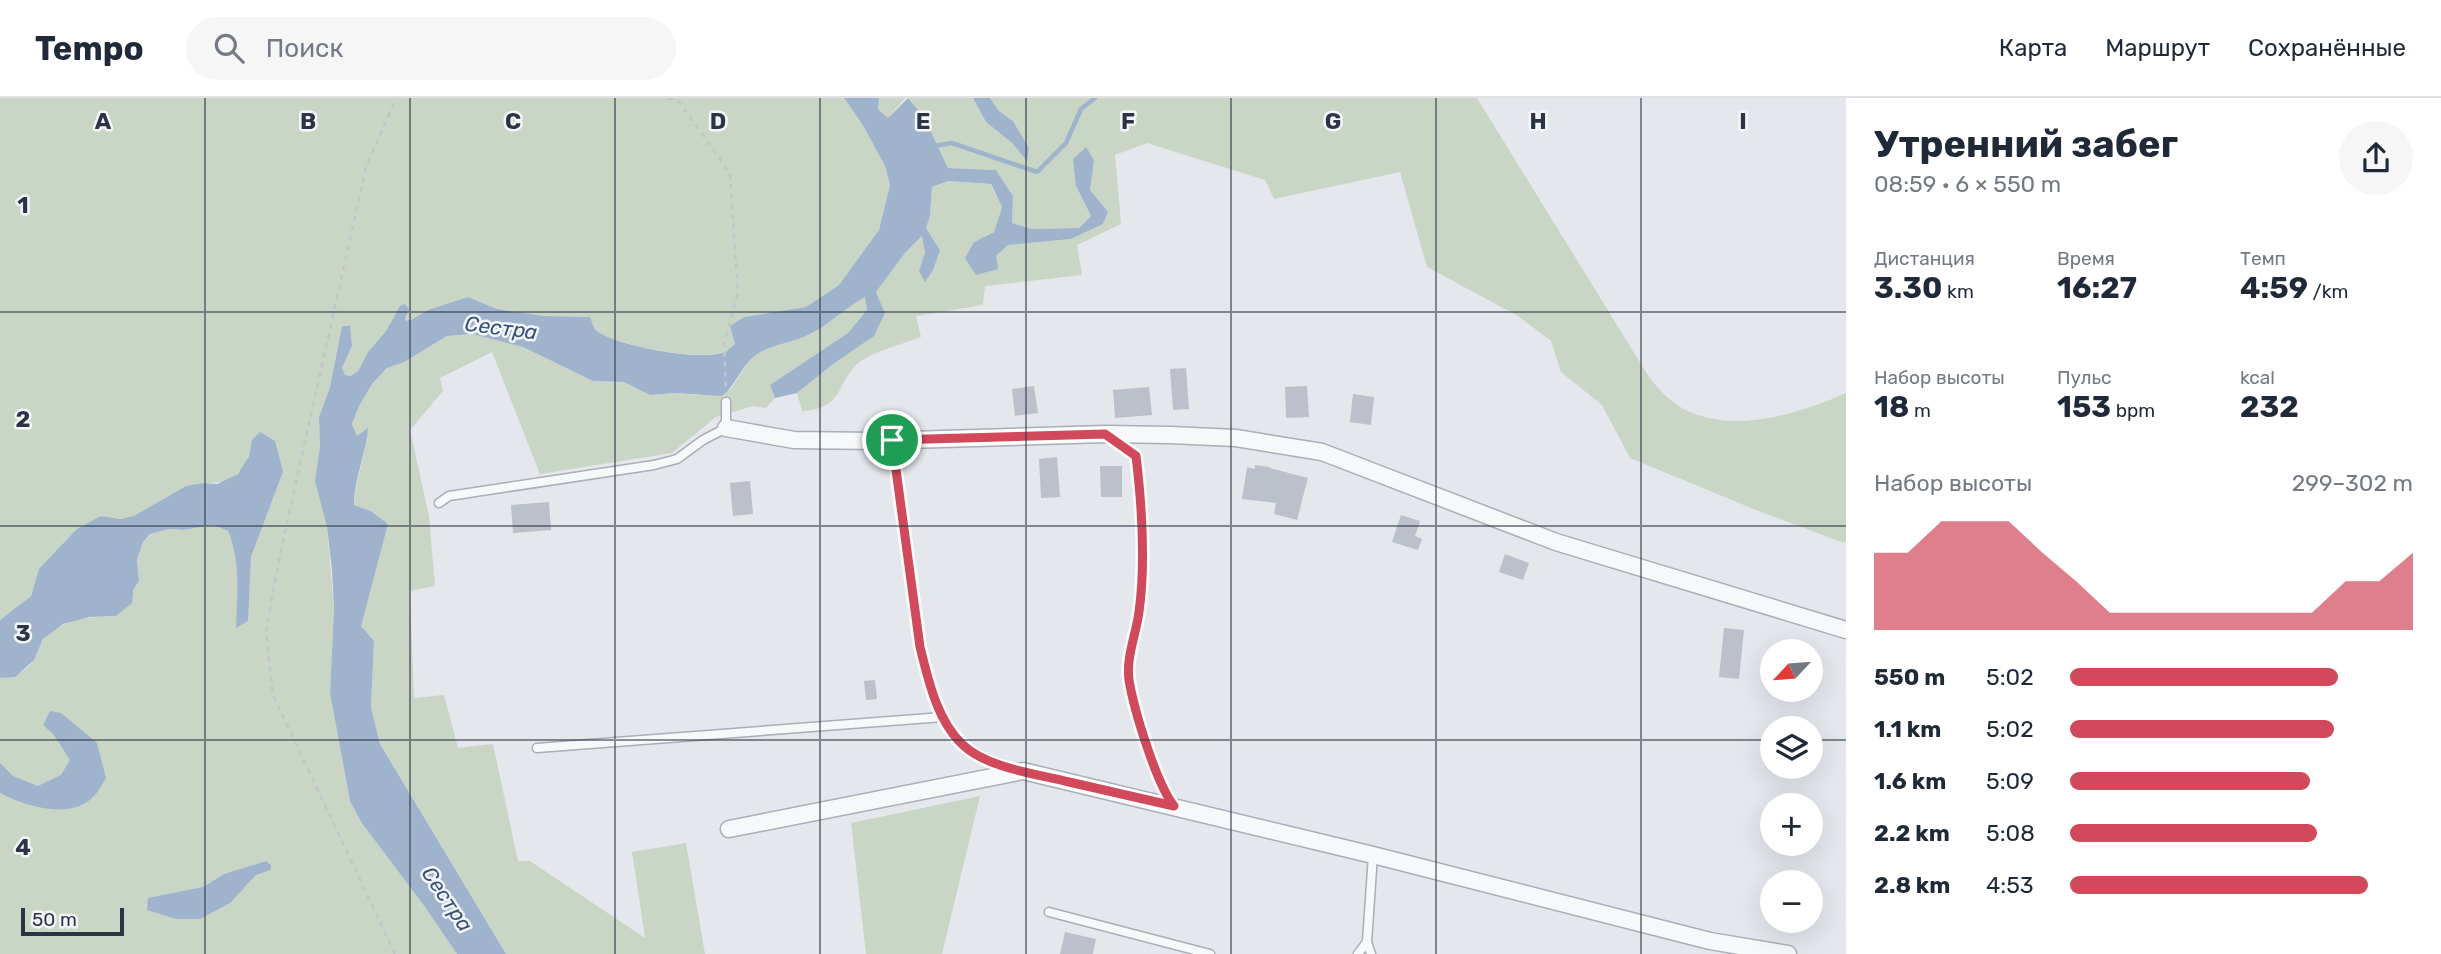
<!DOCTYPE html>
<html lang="ru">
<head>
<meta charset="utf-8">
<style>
  body { margin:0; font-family:Rubik,sans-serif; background:#f6f6f7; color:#1f2937; height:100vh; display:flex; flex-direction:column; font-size:26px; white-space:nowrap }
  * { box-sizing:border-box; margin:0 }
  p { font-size:23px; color:#747a83 }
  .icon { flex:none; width:38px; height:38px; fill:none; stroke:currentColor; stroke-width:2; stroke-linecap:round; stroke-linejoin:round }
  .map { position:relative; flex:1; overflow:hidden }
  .drawer { display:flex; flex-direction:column; background:#fff; width:595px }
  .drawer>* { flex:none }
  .needle { width:46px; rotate:244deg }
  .buttons { position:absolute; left:1760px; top:541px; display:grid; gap:14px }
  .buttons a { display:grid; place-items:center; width:63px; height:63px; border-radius:50%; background:#fff; box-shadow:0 7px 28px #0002; font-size:35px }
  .scale { position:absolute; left:21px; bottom:18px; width:103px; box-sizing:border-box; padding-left:7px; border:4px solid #2b3445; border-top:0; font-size:19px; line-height:24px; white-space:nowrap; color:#2b3445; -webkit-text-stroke:5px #f4f6f9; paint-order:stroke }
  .pin { position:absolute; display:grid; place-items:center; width:60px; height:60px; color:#fff; margin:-30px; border:4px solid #fff; border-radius:50%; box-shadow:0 2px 7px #0007 }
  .round { display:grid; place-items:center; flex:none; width:74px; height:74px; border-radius:37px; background:#f6f6f7 }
  .overview { display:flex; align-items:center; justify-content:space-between; height:119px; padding:0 28px }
  h1 { font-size:38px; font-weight:700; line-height:52px }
  .stats { display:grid; grid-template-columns:repeat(3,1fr); gap:10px; height:119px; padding:7px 28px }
  .stats div { display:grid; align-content:center }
  .stats b { font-size:30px; font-weight:700 }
  .stats small { font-size:19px; font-weight:400 }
  .stats p { font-size:19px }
  .chart { height:196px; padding:14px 28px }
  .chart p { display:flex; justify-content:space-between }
  .chart svg { width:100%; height:126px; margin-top:7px; fill:#d1495b; opacity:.7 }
  ul { padding:0 28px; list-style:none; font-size:23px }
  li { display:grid; grid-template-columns:112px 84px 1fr; align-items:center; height:52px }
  li i { height:18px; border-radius:9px; background:#d1495b }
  header { display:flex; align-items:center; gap:42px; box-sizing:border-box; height:98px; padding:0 35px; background:#fff; border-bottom:2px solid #e0e1e3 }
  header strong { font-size:33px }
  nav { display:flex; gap:38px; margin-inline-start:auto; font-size:24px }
  .search { width:490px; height:63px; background:#f6f6f7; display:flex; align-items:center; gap:18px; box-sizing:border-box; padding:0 24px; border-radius:38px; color:#747a83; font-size:26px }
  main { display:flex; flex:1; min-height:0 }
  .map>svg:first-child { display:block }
  .green { fill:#c9d6c5; fill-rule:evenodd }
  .water { fill:#9fb4cc }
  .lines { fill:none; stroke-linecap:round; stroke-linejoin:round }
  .stream { stroke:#9fb4cc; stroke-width:4.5 }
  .building { fill:#bbc0ca }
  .service-casing { stroke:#a9aeb7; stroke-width:11 }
  .minor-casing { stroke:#a9aeb7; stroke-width:19 }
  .path { stroke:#c2c5cb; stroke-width:2.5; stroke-dasharray:5 5; stroke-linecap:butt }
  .service { stroke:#f7f8fa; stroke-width:8 }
  .minor { stroke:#f7f8fa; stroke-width:16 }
  .route-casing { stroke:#fff; stroke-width:14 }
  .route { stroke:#d1495b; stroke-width:9 }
  .grid { fill:none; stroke:#2b3445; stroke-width:2; stroke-opacity:0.55 }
  .labels { text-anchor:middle; stroke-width:5; stroke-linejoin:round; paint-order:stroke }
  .water-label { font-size:21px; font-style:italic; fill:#34527a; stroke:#f4f6f9 }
  .grid-label { font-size:23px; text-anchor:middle; font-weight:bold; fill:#2b3445; stroke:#f4f6f9; stroke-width:5; stroke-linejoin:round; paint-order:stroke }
</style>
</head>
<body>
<header>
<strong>Tempo</strong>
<div class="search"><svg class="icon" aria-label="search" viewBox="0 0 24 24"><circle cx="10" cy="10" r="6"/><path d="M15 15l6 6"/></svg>Поиск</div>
<nav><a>Карта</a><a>Маршрут</a><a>Сохранённые</a></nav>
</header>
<main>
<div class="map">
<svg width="1846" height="856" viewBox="0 0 1846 856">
  <rect width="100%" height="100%" fill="#e4e7ec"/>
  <!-- green -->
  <g class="green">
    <path d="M0,0H844L864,29L885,68L890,87L879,132L839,187L806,209L744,219C740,230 738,245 728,252C709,265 615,248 597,233C593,229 591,224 589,219L544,218L497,211L468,199L428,212L411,223H406L400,208L386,233L368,254L358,273L351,278L344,277L342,270L352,248L342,228L330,289L319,319L320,349L334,510L330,595L350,703L361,724L425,809L457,856H0V580C15,579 28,573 35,559C39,553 40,545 45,540C63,520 91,519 116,518L139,483L137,462L143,444L151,436L169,431L183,432L214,427L228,433C241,464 237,497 237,529L247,523L251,459L283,374L252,342C250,353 247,368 237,376C225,387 214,383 202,386C177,393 157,411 134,419C123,422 112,420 102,418L39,471L31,498L0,522ZM266,763L271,767V772L256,777L244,790L203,789L224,776Z"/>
    <path d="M879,0H905L888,20L878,11Z"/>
    <path d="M908,0H973L986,24L1012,45L1027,62L1029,50L1013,23L999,13L990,0H1477L1649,279C1660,293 1673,307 1690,314C1738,335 1801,315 1846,295V443L1844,445L1756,412L1630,360L1602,307L1561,274L1551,243L1518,218L1427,169L1400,74L1274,101L1265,82L1147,45L1115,57L1121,126L1077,147L1082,177L985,188L983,207L916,218L921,239C903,246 881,251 864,261C834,280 849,310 802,313L797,295L833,266L885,215L876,194L905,155L923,137L925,154L919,173L940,152L926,130L930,118L932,89L948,83L990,86L1002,109L994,134L974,144L996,158L1008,147L1071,141L1103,126L1108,115L1089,92L1094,62L1076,88L1091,118L1079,130L1032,131L1012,125L1013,98L996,72L948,70L924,19Z"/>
    <path d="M866,198L867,212L848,235L770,287L775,300L766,310L753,308L716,319L672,355L540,376L492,254L440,280L443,293L410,332L429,418L435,488L410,493L414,600L444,597L458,650L493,646L518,763H530L645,840L632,754L686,745L705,856H506L380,646L371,609L374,543L360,528L388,426L371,413L354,407C355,380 367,357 367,331L357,339L352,326L359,308L372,286L387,270L404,264L447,238L472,236L523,249L593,283L624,284L650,297L675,295L699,297L731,291L750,261L769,249L811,236L842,212Z"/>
    <path d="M980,698L942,856H866L851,725Z"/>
  </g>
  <!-- water -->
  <g class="water">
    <path d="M844,0H879L878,11L888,20L908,0L924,19L948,70L996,72L1013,98L1012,125L1032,131L1079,130L1091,118L1076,88L1073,61L1086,49L1094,62L1090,92L1108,114L1103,126L1071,141L1008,147L996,158L998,171L976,177L965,160L974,144L994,134L1002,109L991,86L948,83L932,89L930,118L926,130L940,152L933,172L925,184L919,173L925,154L922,138L905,155L876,194L885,215L874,238L833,266L797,295L775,300L770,287L848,235L867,212L865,199C846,209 831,225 812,235C792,246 770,245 752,260C740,271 735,288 722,298L675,295L650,297L624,284L593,283L523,249L472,236L447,238L404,264L387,270L372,286L359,308L352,326L357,338L368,330C366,357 354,380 354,407L371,413L388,426L361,528L374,543L371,609L380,646L506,856H457L425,809L361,724L350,703L330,595L334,510L332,472L327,429L315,383L320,349L319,319L330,289L342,228H350L352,248L342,270L345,277L351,278L358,273L368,254L386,233L400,208L405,206L409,211L405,220L406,223L411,222L428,212L468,199L497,211L544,218L590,219C592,224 593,230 597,233C616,248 706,265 727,253C727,253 734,246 735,246L730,228L744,219L806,209L839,187L879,132L890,87L885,68L864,29Z"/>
    <path d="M973,0H990L999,13L1013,23L1029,50L1027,63L1012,45L986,24Z"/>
    <path d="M260,334L275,343L283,374L251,459L248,523L236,530C237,497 241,464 228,433L213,427L183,432L169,431L150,436L143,444L137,462L139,483L133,492L132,505L116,518L90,519L63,526L43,541L34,562L15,579L0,580V522L31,498L39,471L77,431L101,418L121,421L134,418L186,388L204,385L217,386L238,376L249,358L252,342Z"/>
    <path d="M50,613L61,615L97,645L106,680C102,686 99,693 94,698C71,723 25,708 0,695V665L13,678L38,688L61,677L70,662L54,637L43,627Z"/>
    <path d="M266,763L271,767V772L256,777L230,805L200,821H176L147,812L148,800L203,789L224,776Z"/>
  </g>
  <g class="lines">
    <!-- stream -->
    <path class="stream" d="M933,48L952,45L1037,74L1066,45L1081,11L1095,0"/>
  </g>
  <!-- building -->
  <g class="building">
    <path d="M1186,270L1189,311L1173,312L1170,271Z"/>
    <path d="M1034,288L1038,315L1015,318L1012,291Z"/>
    <path d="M1307,288L1309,319L1286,320L1285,289Z"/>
    <path d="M1149,289L1152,317L1115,320L1113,292Z"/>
    <path d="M1353,296L1374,299L1371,327L1350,324Z"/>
    <path d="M1057,359L1060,399L1041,400L1039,361Z"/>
    <path d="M1255,367L1270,369V370L1308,380L1297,422L1274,416L1276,405L1242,401L1247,369L1255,371Z"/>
    <path d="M1100,368H1122V399H1101Z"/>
    <path d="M750,383L753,416L733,418L730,385Z"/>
    <path d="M549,404L551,432L513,435L511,407Z"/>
    <path d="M1401,417L1420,423L1415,438L1422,441L1418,452L1392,444Z"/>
    <path d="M1505,456L1529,465L1523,482L1499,474Z"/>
    <path d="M1724,530L1744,532L1739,581L1719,579Z"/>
    <path d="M875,582L877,601L866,602L864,583Z"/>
    <path d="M1065,834L1096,841L1093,856H1060Z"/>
  </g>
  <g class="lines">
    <defs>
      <g id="service">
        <path d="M1108,338L1136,358C1142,409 1145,462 1139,513C1136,536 1126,556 1129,581C1133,608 1156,686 1173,707"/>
        <path d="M892,342L920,549C928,579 939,629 965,648C981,660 997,665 1016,671"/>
        <path d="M439,405L449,398L654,367L677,361L703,342L726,330V304"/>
        <path d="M537,650L943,619"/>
        <path d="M1049,814L1210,856"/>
        <path d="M1367,844L1371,856"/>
        <path d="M1358,856L1367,844L1373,757"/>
      </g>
      <g id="minor">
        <path d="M726,330L794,342L876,343L1105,336L1170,337L1236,340L1322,354L1556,444L1846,532"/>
        <path d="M729,731L1023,673L1373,757L1710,843L1788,856"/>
      </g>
    </defs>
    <!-- service casing -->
    <use href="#service" class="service-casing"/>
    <!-- minor casing -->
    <use href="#minor" class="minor-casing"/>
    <!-- path -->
    <g class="path">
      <path d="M668,0L679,4L730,75L738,195L724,245L726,293"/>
      <path d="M395,856L273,597L266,533L282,447L366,69L396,0"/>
    </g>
    <!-- service -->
    <use href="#service" class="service"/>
    <!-- minor -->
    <use href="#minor" class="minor"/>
  </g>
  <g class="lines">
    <defs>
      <path id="route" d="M1105,336L1136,358C1142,408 1146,463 1139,514C1136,537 1126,558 1129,582C1134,612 1156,685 1174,708C1139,700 1104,692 1069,684C1037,676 987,670 963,647C937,623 928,581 920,549L892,342Z"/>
    </defs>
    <!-- route casing -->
    <use href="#route" class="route-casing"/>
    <!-- route -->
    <use href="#route" class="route"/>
  </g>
  <!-- grid -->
  <path class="grid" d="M205,0V856M410,0V856M615,0V856M820,0V856M1026,0V856M1231,0V856M1436,0V856M1641,0V856M0,214H1846M0,428H1846M0,642H1773M1811,642H1846"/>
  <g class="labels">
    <!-- water labels -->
    <g class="water-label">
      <text transform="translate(501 230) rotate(7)" y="7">Сестра</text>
      <text transform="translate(447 801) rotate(56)" y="7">Сестра</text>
    </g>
  </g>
  <g class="grid-label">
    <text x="103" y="31">A</text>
    <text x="308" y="31">B</text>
    <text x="513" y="31">C</text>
    <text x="718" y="31">D</text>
    <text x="923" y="31">E</text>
    <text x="1128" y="31">F</text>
    <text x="1333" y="31">G</text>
    <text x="1538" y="31">H</text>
    <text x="1743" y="31">I</text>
    <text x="23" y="115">1</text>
    <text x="23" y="329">2</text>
    <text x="23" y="543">3</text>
    <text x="23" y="757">4</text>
  </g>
</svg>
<div class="buttons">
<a><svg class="needle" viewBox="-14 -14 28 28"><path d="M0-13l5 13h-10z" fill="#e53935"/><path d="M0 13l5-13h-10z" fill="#747a83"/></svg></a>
<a><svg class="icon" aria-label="layers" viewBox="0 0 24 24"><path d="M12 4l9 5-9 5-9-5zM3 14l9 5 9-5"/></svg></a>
<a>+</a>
<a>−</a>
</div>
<div class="scale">50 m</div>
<div class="pin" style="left:892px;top:342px;background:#1e9e55"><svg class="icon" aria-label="arrive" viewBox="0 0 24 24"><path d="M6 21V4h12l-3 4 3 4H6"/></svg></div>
</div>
<section class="drawer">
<div class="overview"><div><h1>Утренний забег</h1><p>08:59 · 6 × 550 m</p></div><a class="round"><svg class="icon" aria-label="share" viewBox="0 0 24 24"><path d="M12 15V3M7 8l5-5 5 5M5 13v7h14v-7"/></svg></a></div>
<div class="stats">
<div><p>Дистанция</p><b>3.30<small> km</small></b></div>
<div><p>Время</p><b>16:27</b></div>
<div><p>Темп</p><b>4:59<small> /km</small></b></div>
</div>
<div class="stats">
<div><p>Набор высоты</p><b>18<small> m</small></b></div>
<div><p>Пульс</p><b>153<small> bpm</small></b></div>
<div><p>kcal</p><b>232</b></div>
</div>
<div class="chart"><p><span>Набор высоты</span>299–302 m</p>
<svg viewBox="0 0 160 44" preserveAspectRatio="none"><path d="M0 44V17L10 17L20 6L30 6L40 6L50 17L60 27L70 38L80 38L90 38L100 38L110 38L120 38L130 38L140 27L150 27L160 17V44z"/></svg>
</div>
<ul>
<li><b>550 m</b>5:02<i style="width:78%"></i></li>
<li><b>1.1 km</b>5:02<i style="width:77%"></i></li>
<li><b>1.6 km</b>5:09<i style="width:70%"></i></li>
<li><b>2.2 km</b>5:08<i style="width:72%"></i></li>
<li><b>2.8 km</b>4:53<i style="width:87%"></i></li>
</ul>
</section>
</main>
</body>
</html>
